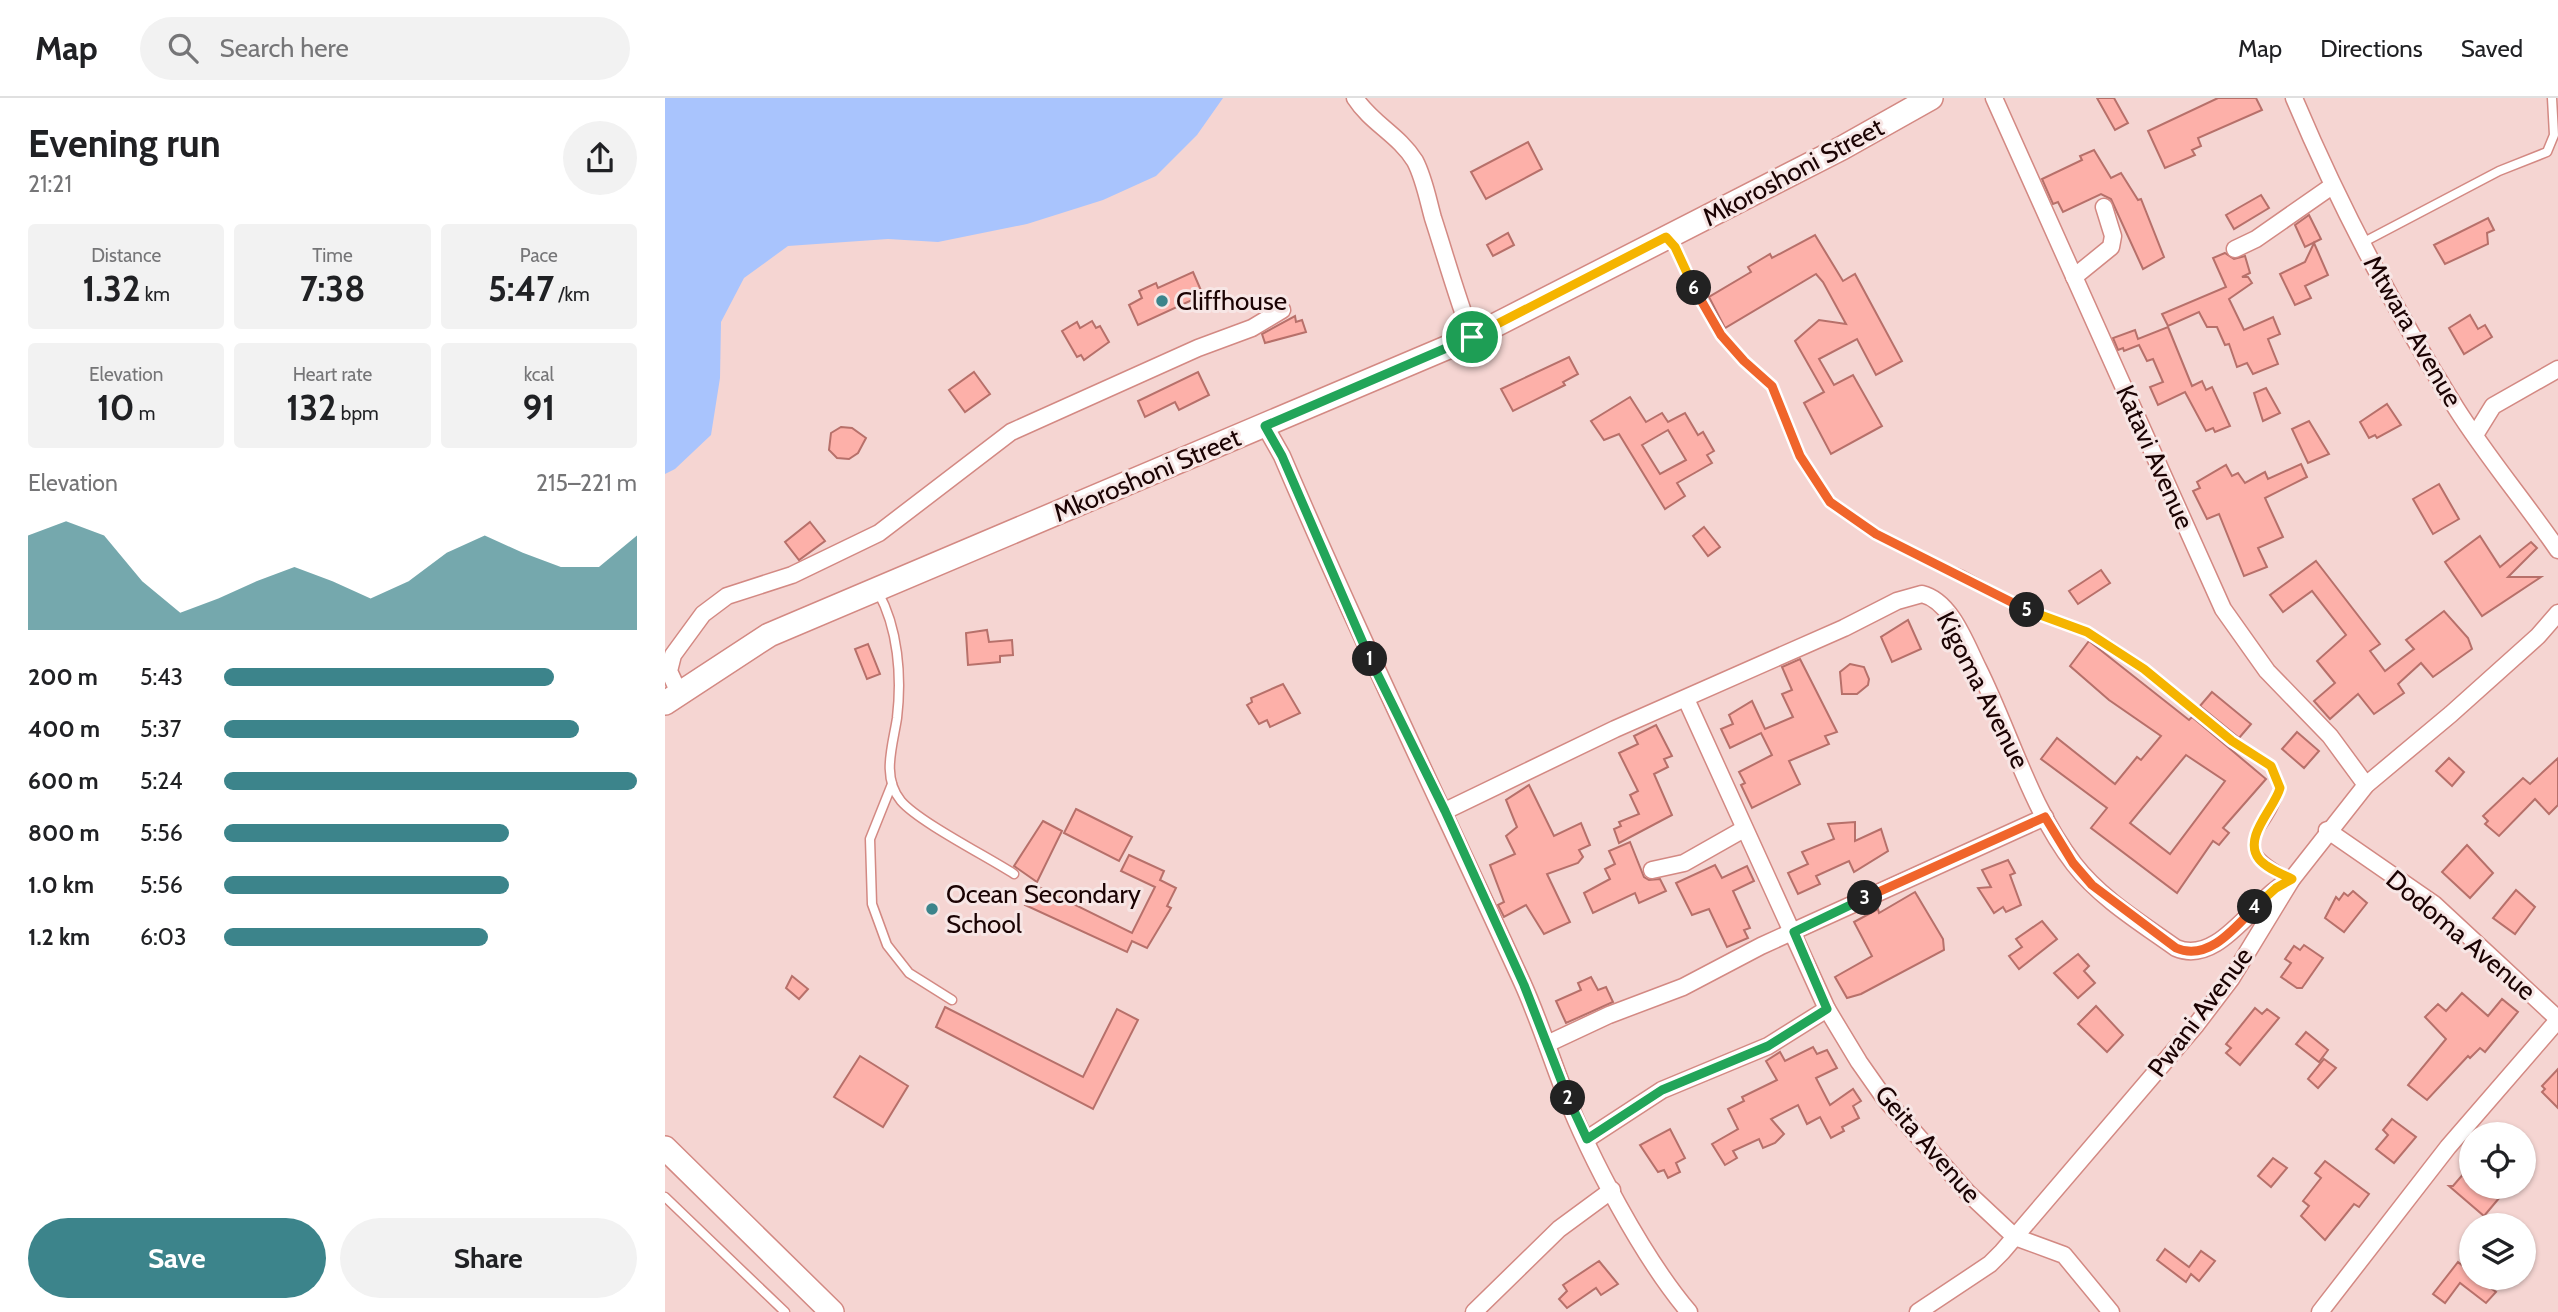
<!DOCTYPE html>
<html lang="en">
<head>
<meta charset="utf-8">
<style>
  body { margin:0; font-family:Cabin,sans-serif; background:#f2f2f2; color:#202124; height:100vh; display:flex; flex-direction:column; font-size:26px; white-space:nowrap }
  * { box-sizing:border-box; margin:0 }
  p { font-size:23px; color:#757577 }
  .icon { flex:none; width:38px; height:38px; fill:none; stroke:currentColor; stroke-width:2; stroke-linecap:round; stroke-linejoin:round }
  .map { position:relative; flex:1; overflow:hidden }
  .side { display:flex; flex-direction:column; background:#fff; width:665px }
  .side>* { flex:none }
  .controls { position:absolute; left:1794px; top:1024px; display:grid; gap:14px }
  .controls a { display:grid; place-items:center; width:77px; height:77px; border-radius:50%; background:#fff; box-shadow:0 2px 5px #0004; font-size:35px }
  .pin { position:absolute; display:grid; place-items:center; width:60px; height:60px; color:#fff; margin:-30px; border:4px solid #fff; border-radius:50%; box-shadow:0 2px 7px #0007 }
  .km { position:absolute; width:35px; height:35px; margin:-18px; border-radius:50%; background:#222; color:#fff; font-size:19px; line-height:35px; text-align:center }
  .round { display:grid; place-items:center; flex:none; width:74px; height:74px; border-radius:37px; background:#f2f2f2 }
  .overview { display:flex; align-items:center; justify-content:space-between; height:119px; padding:0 28px }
  h1 { font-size:38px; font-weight:700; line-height:52px }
  .metrics { display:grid; grid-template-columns:repeat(3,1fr); gap:10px; height:119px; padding:7px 28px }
  .metrics div { display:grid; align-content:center; border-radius:7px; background:#f2f2f2; text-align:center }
  .metrics b { font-size:35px; font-weight:700 }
  .metrics small { font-size:19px; font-weight:400 }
  .metrics p { font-size:19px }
  .chart { height:196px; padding:14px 28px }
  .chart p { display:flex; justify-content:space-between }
  .chart svg { width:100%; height:126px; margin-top:7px; fill:#3c848b; opacity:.7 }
  .cta { display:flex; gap:14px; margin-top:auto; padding:14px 28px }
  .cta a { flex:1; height:80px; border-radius:42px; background:#3c848b; color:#fff; font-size:28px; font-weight:700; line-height:80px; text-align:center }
  .cta a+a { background:#f2f2f2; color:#202124 }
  ul { padding:0 28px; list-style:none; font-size:23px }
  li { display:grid; grid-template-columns:112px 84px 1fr; align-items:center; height:52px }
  li i { height:18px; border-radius:9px; background:#3c848b }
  header { display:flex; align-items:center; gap:42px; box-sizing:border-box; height:98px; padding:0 35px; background:#fff; border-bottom:2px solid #e0e0e0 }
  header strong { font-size:33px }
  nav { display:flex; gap:38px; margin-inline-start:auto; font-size:24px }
  .search { width:490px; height:63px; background:#f2f2f2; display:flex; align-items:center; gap:18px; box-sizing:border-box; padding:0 24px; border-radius:38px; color:#757577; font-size:26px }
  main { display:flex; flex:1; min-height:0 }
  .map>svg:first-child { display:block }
  .water { fill:#a9c4fd }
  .building { fill:#fdb0a9; stroke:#b7706a; stroke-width:2; fill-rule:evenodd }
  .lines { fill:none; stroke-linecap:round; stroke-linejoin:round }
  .lane-casing { stroke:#d38983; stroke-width:11 }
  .street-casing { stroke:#d38983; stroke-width:19 }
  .secondary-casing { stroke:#d38983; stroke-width:26 }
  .lane { stroke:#fff; stroke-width:8 }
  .street { stroke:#fff; stroke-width:16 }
  .secondary { stroke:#fff; stroke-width:23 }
  .split-1-casing { stroke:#fff; stroke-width:14 }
  .split-2-casing { stroke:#fff; stroke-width:14 }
  .split-3-casing { stroke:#fff; stroke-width:14 }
  .split-4-casing { stroke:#fff; stroke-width:14 }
  .split-5-casing { stroke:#fff; stroke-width:14 }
  .split-6-casing { stroke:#fff; stroke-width:14 }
  .split-7-casing { stroke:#fff; stroke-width:14 }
  .split-1 { stroke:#22a559; stroke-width:9 }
  .split-2 { stroke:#22a559; stroke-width:9 }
  .split-3 { stroke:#22a559; stroke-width:9 }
  .split-4 { stroke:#f0652b; stroke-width:9 }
  .split-5 { stroke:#f5b400; stroke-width:9 }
  .split-6 { stroke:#f0652b; stroke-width:9 }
  .split-7 { stroke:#f5b400; stroke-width:9 }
  .poi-dot { fill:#3c848b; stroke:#f7e6e5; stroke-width:2.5 }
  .labels { text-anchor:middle; stroke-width:6; stroke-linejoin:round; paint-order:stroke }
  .street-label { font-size:26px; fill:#1b0303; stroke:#f7e6e5 }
  .poi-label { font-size:26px; fill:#1b0303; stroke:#f7e6e5; text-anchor:start }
</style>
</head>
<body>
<header>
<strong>Map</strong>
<div class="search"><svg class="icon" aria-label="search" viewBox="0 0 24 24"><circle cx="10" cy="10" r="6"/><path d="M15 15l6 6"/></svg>Search here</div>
<nav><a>Map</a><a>Directions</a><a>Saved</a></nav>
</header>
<main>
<section class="side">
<div class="overview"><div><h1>Evening run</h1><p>21:21</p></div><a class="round"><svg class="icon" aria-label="share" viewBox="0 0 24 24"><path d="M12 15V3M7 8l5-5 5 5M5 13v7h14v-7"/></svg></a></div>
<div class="metrics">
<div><p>Distance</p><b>1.32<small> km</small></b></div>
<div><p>Time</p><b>7:38</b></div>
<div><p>Pace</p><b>5:47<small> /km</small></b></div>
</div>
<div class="metrics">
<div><p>Elevation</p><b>10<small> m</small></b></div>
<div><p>Heart rate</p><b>132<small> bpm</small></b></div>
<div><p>kcal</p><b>91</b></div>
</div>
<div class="chart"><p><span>Elevation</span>215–221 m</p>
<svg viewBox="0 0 160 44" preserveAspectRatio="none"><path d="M0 44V11L10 6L20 11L30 27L40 38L50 33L60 27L70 22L80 27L90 33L100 27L110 17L120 11L130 17L140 22L150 22L160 11V44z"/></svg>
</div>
<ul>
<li><b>200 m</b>5:43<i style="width:80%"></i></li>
<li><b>400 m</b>5:37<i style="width:86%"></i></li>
<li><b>600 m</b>5:24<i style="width:100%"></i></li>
<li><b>800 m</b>5:56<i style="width:69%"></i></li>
<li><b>1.0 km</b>5:56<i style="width:69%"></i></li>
<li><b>1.2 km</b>6:03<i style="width:64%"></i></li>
</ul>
<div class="cta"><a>Save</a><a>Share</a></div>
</section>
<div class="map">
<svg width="1893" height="1214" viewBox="0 0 1893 1214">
  <rect width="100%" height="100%" fill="#f5d5d2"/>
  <!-- water -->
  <path class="water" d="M0,0H558L532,37L491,78L438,102L362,126L273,144L223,141L123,148L79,180L56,224L55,280L46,337L10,371L0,376Z"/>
  <!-- building -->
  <g class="building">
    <path d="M1432,0H1449L1463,25L1450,32Z"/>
    <path d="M1553,0H1591L1597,12L1533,40L1536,48L1527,52L1530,57L1500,70L1483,33Z"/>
    <path d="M863,44L877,71L821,101L806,74Z"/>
    <path d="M1429,52L1446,80L1456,75L1473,102L1476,101L1499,159L1478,171L1446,101L1436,96L1398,114L1393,104L1388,106L1377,81L1417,62L1415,58Z"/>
    <path d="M1596,97L1604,110L1569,131L1561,117Z"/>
    <path d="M1644,117L1656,141L1640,149L1630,127Z"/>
    <path d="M1823,120L1829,132L1822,135L1823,146L1780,166L1769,147Z"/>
    <path d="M843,135L849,147L828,158L822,147Z"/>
    <path d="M1150,137L1178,183L1190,176L1237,263L1211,277L1192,241L1154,261L1169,287L1188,277L1217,328L1166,356L1139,305L1159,294L1130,243L1154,222L1181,226L1158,184L1151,176L1060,230L1044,199L1086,174L1083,169L1105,156L1107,160Z"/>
    <path d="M1649,145L1663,177L1640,188L1646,200L1630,207L1615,176L1640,164Z"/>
    <path d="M1560,155L1569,161L1580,158L1585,175L1577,179H1583L1587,185L1564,201L1579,232L1608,219L1615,236L1603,241L1613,266L1588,276L1582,265L1572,269L1564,246L1560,247L1552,229H1542L1534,214L1503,228L1497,216L1561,189L1548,160Z"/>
    <path d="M528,174L538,197L473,227L464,207L477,200L474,193L491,185L493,190Z"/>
    <path d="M1805,217L1813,231L1820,227L1827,239L1799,256L1784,230Z"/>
    <path d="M630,218L631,224L637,222L641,234L600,245L597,236Z"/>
    <path d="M427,223L431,230L435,228L444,244L419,262L416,257L412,259L397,233L412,224L415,230Z"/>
    <path d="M1503,229L1527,288L1537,283L1541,292L1547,289L1565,328L1550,334L1548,330L1541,333L1520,294L1493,307L1485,289L1498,284L1488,261L1482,263L1474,247L1459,253L1458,250L1453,252L1448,240L1470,232L1473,241Z"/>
    <path d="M904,259L913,276L898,284L900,287L848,313L836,291Z"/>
    <path d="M309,274L325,296L300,314L284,292Z"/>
    <path d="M533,274L544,297L514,312L510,304L480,319L473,303Z"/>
    <path d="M1601,290L1615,315L1598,323L1589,295Z"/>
    <path d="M965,299L981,324L997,315L1003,324L1020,315L1033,337L1038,334L1049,353L1042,357L1047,365L1012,385L1020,398L1000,411L954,336L939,342L926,323ZM1003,332L1021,362L995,376L977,347Z"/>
    <path d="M1722,306L1736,327L1712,340L1710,337L1704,340L1695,324Z"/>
    <path d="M1644,323L1664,356L1643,365L1627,331Z"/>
    <path d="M176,329L187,330L201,340L193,355L184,361L172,360L164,352L166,335Z"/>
    <path d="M1636,366L1642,379L1600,400L1618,439L1593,450L1602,469L1579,478L1554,416L1542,421L1528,393L1535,390L1532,384L1561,367L1567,378L1573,375L1580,385L1600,374L1603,381Z"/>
    <path d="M1774,386L1794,421L1768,436L1748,401Z"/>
    <path d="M145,424L160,443L134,462L120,444Z"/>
    <path d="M1039,429L1055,449L1043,458L1028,438Z"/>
    <path d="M1815,438L1835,469L1866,444L1872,450L1843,479H1876L1817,518L1780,464Z"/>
    <path d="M1651,463L1715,546L1705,553L1720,573L1749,551L1741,542L1779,513L1803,540L1807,551L1768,579L1756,565L1733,586L1739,595L1709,616L1693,596L1665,621L1649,603L1670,585L1652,563L1681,537L1647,493L1618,514L1605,497Z"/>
    <path d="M1436,472L1445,485L1413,506L1404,493Z"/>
    <path d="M1243,522L1256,551L1227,564L1216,539Z"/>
    <path d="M322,532L324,544L347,542L348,557L335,558V564L303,567L301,535Z"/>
    <path d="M1424,543L1524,622L1527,619L1601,681L1558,730L1564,735L1554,747L1548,743L1512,795L1426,730L1442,710L1376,661L1392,640L1450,686L1472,659L1476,662L1496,638L1444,602L1405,568ZM1521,657L1560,683L1505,756L1465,725Z"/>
    <path d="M203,546L215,576L202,581L190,551Z"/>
    <path d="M1135,561L1172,634L1160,638L1164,646L1124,663L1135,686L1087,710L1076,687L1080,685L1074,674L1107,657L1096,635L1065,650L1056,631L1068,626L1064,617L1087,603L1100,631L1128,619L1117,596L1127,592L1117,569Z"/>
    <path d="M1185,566L1199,569L1204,581L1203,587L1192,596H1177L1175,574Z"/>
    <path d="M618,586L635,615L605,629L602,622L594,626L582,607L587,604L586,600Z"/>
    <path d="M1547,594L1586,626L1574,640L1535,608Z"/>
    <path d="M991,627L1007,658L999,661L1003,669L989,676L1007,717L954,745L949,731L956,728L954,724L974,716L965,697L973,693L954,655L973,646L969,638Z"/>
    <path d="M1632,634L1654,653L1639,670L1617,651Z"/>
    <path d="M1784,660L1799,674L1787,688L1771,673Z"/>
    <path d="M1893,660V707L1884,716L1870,701L1834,738L1820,726L1823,723L1818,718L1858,680L1865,686Z"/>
    <path d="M864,687L889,738L916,725L925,747L914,752L918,759L913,765L882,776L905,824L879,836L861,807L839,819L833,807L839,804L825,767L850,756L841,738L852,729L841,702Z"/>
    <path d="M411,711L467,739L454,763L399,735Z"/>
    <path d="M378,723L397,733L372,784L349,768Z"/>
    <path d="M1190,724V743L1216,731L1223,753L1189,774L1184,763L1151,778L1155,786L1133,796L1123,775L1143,766L1137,754L1169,741L1163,726Z"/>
    <path d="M965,744L979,779L984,782L995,781L1001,793L974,805L970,795L928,815L919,795L945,781L940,771L950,766L944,753Z"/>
    <path d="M1802,747L1828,775L1805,800L1777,774Z"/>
    <path d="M464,757L499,773L495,782L511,790L502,808L506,810L482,850L467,843L462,854L360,807L370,787L467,835L490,789L456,773Z"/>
    <path d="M1343,762L1350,775L1345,777L1356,807L1341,814L1338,809L1329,815L1313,790L1326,789L1317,772Z"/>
    <path d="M1050,767L1057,780L1082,768L1089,783L1068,793L1085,830L1079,832L1083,840L1062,849L1044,811L1027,817L1011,785Z"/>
    <path d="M1851,792L1870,809L1850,836L1828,820Z"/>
    <path d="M1688,793L1702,805L1679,834L1660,820L1671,799L1674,802L1679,795L1683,798Z"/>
    <path d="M1250,794L1278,841L1279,852L1196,896L1182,900L1170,879L1207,858L1189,824L1213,811L1214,815Z"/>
    <path d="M1377,823L1392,841L1354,871L1344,858L1357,849L1351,841Z"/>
    <path d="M1639,847L1658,860L1637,890H1632L1616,879L1626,865L1620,861L1629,848L1635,852Z"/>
    <path d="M1413,856L1424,868L1419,873L1430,885L1413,900L1389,875Z"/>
    <path d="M127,878L143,891L134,901L121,890Z"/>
    <path d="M926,879L933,892L941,889L948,904L901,925L891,903L916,892L913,885Z"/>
    <path d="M1797,895L1823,918L1837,901L1853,914L1820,954L1815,950L1805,960L1803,958L1762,1002L1743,987L1781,941L1760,919L1773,906L1781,913Z"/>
    <path d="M1431,908L1458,937L1442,954L1413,926Z"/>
    <path d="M280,909L418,979L452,911L473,922L428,1011L271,929Z"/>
    <path d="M1590,910L1597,916L1602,911L1614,920L1575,967L1561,955L1566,950L1561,946Z"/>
    <path d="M1641,934L1663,952L1654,964L1631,946Z"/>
    <path d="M1148,949L1152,956L1162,952L1172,970L1151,980L1165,1007L1188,991L1196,1003L1188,1008L1194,1020L1177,1029L1179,1033L1166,1040L1155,1019L1142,1026L1133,1007L1106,1021L1119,1036L1110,1045L1098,1050L1094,1041L1068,1053L1072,1060L1060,1067L1047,1046L1073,1031L1063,1011L1079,1003L1077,999L1112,982L1101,963L1115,954L1120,963Z"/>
    <path d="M195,958L243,988L218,1029L169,999Z"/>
    <path d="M1659,961L1671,970L1653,990L1643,981Z"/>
    <path d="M1893,971V1010L1877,994L1880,991L1877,988Z"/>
    <path d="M1727,1021L1751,1039L1729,1065L1711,1051L1723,1037L1718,1032Z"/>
    <path d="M1005,1031L1020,1060L1011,1065L1015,1074L1003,1080L999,1072L993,1074L975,1047Z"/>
    <path d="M1608,1060L1622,1070L1606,1089L1593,1078Z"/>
    <path d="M1660,1063L1704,1096L1694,1109L1689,1106L1660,1142L1636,1118L1644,1108L1638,1103L1656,1080L1650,1075Z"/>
    <path d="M1806,1067V1088H1822L1835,1099L1819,1118L1784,1088H1788Z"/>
    <path d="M1500,1151L1524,1169L1536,1153L1550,1163L1534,1183L1526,1176L1521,1184L1492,1162Z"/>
    <path d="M934,1163L953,1186L936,1197L931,1190L902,1210L894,1201L902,1193L898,1187Z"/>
    <path d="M1793,1164L1806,1175V1180H1812L1831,1194L1821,1205L1795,1185L1780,1205L1768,1196Z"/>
  </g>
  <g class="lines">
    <defs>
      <g id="lane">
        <path d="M1003,141L1010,149L1056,237L1079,263L1107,288L1135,358L1165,404L1211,436L1254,459L1297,477L1360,511L1415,531L1443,546L1479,571L1567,643L1606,668L1615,690C1603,741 1556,741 1627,781"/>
        <path d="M1697,145L1834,73L1882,54L1889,37L1887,0"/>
        <path d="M213,494C233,530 237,578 232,620C228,647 216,679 236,703C254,724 323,759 349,776"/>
        <path d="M227,686L205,741L207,806L222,847L244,875L287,902"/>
        <path d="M0,1099L120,1214"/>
      </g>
      <g id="street">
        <path d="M690,0C706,25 734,37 750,63C759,80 763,102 768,120C781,160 792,200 807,239"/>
        <path d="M1329,0L1558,511L1602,573L1665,638L1701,687"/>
        <path d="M1629,0C1674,107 1729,211 1791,310C1822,359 1860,404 1893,452"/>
        <path d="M1570,151L1591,141L1667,88"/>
        <path d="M1409,179L1446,149L1448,138L1439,109"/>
        <path d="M600,328L617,358C693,536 777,709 857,884C873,919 885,957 899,993C925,1060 978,1160 1024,1214"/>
        <path d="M1810,337L1828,308L1893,271"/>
        <path d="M14,595L4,573L8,557L38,516L62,498L127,477L214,435L346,334L533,250L587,230L617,212"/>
        <path d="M1021,601L1162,911L1194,964L1220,1001L1303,1095L1350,1139L1399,1157L1446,1214"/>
        <path d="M780,713L950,631L1179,530L1232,503L1257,496C1286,503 1301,546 1313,570C1345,634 1365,709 1409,766C1435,800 1476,825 1511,850C1555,869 1591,797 1627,781"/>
        <path d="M1662,732L1769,806L1893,921"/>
        <path d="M987,772L1019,765L1079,731"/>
        <path d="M882,946L944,917L1018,889L1096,848L1380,719"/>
        <path d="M922,1041L997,992L1103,948L1162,911"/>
        <path d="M809,1214L894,1131L947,1092"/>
        <path d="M1253,1214L1325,1166L1337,1154L1531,927L1566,881L1627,781L1701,687L1786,616L1873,538L1893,515"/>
        <path d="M1655,1214L1783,1049L1893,922"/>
      </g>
      <g id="secondary">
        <path d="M0,605L104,537L807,239L1177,50L1266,0"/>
        <path d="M0,1050L167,1214"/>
      </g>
    </defs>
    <!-- lane casing -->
    <use href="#lane" class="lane-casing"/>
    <!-- street casing -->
    <use href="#street" class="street-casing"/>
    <!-- secondary casing -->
    <use href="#secondary" class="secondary-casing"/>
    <!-- lane -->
    <use href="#lane" class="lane"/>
    <!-- street -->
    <use href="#street" class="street"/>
    <!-- secondary -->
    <use href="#secondary" class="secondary"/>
  </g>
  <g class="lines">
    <defs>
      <path id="split-1" d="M705,561L617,358L600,328L807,239"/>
      <path id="split-2" d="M705,561L780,713L859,887L903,1000"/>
      <path id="split-3" d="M903,1000L922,1041L997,992L1103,948L1162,911L1129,834L1200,800"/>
      <path id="split-4" d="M1200,800L1380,719L1408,765L1427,787L1511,850C1543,864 1570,830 1590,809"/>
      <path id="split-5" d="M1362,512L1422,534L1479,571L1567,643L1606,668L1615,690C1610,710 1577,739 1594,761C1601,770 1617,776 1627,781L1611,790L1590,809"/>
      <path id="split-6" d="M1029,190L1056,237L1079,263L1107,288L1135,358L1165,404L1211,436L1362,512"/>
      <path id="split-7" d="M807,239L1001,139L1010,149L1029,190"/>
    </defs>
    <!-- split-1 casing -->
    <use href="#split-1" class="split-1-casing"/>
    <!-- split-2 casing -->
    <use href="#split-2" class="split-2-casing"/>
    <!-- split-3 casing -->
    <use href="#split-3" class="split-3-casing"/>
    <!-- split-4 casing -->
    <use href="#split-4" class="split-4-casing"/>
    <!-- split-5 casing -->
    <use href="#split-5" class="split-5-casing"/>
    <!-- split-6 casing -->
    <use href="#split-6" class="split-6-casing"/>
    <!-- split-7 casing -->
    <use href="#split-7" class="split-7-casing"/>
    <!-- split-1 -->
    <use href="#split-1" class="split-1"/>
    <!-- split-2 -->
    <use href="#split-2" class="split-2"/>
    <!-- split-3 -->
    <use href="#split-3" class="split-3"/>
    <!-- split-4 -->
    <use href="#split-4" class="split-4"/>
    <!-- split-5 -->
    <use href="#split-5" class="split-5"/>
    <!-- split-6 -->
    <use href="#split-6" class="split-6"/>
    <!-- split-7 -->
    <use href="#split-7" class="split-7"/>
  </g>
  <!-- markers -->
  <g class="poi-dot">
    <circle cx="497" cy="203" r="7"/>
    <circle cx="267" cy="811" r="7"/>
  </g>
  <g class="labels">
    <!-- street labels -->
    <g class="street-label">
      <text transform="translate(1128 74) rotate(-28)" y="9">Mkoroshoni Street</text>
      <text transform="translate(1748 233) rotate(60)" y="9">Mtwara Avenue</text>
      <text transform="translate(1490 359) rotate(66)" y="9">Katavi Avenue</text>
      <text transform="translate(482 377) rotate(-23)" y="9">Mkoroshoni Street</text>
      <text transform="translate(1318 592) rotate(63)" y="9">Kigoma Avenue</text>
      <text transform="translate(1796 837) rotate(40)" y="9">Dodoma Avenue</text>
      <text transform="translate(1535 914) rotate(-53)" y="9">Pwani Avenue</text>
      <text transform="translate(1263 1046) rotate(49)" y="9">Geita Avenue</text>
    </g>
    <!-- poi labels -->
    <g class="poi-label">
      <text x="511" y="212">Cliffhouse</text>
      <text x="281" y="805">Ocean Secondary<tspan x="281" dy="30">School</tspan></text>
    </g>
  </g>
</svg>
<div class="controls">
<a><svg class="icon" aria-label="locate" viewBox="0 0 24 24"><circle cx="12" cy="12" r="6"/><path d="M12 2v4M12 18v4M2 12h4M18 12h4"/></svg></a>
<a><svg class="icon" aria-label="layers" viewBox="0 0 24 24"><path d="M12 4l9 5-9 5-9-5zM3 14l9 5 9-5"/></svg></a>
</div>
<div class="pin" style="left:807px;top:239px;background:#1e9e55"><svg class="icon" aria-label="arrive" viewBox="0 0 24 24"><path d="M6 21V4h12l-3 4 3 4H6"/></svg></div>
<b class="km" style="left:705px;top:561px">1</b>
<b class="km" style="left:903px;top:1000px">2</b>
<b class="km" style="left:1200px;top:800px">3</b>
<b class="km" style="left:1590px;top:809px">4</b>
<b class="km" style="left:1362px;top:512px">5</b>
<b class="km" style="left:1029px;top:190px">6</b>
</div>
</main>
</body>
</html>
